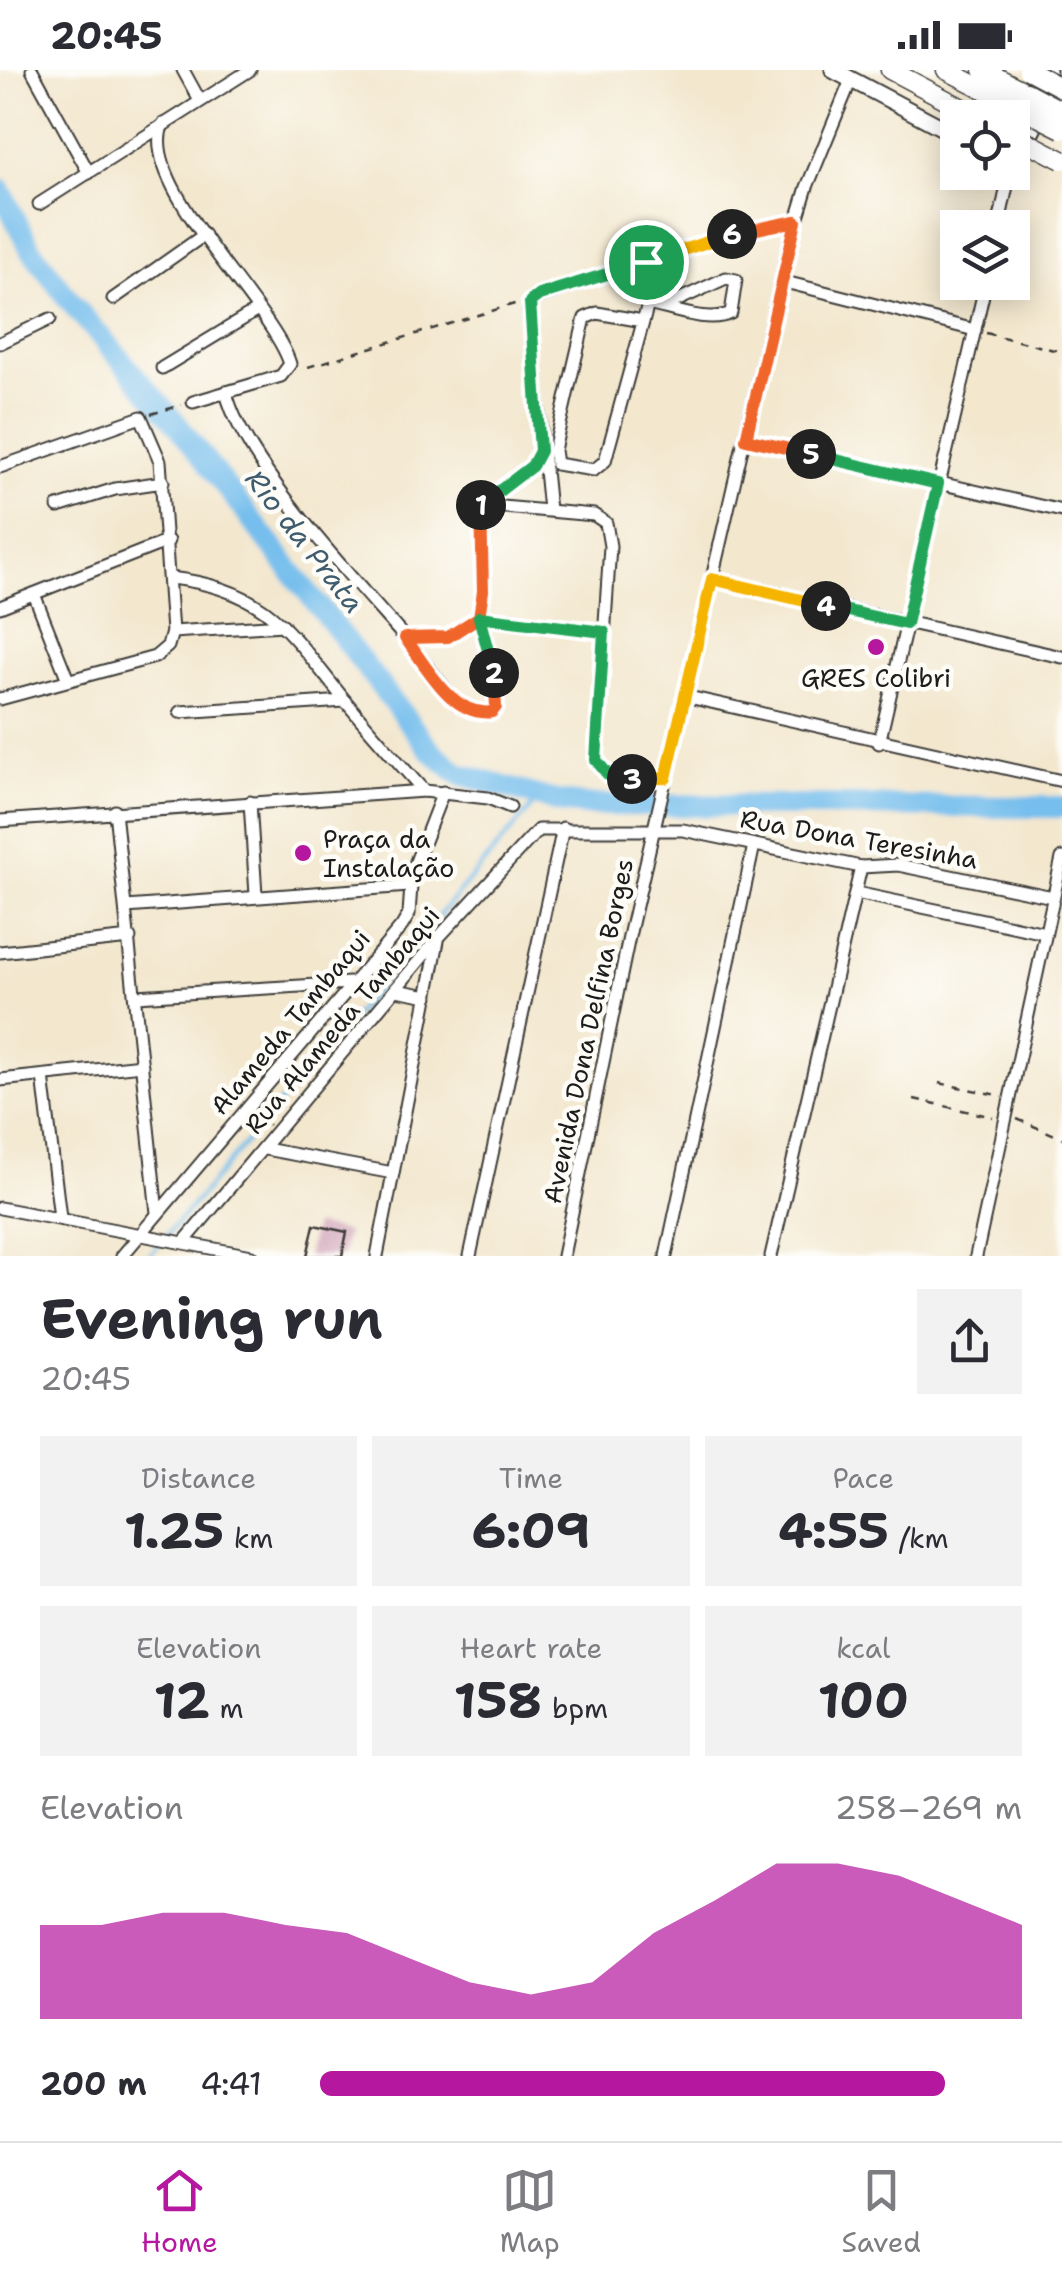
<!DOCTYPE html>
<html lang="en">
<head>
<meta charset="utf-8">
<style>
  body { margin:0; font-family:"Shantell Sans",sans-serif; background:#f2f2f3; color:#2b2b33; height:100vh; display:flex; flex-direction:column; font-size:38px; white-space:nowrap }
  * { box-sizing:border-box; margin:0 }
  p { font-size:32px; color:#7c7c81 }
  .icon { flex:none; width:55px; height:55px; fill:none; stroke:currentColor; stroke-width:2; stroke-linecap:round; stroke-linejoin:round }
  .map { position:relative; height:1186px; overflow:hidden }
  .drawer { display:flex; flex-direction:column; background:#fff; flex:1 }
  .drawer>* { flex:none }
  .fabs { position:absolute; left:940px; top:30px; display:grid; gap:20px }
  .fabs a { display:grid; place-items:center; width:90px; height:90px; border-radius:0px; background:#fff; box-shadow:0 5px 25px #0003; font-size:50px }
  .pin { position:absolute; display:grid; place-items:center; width:85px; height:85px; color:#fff; margin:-42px; border:5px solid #fff; border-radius:50%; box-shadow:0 2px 10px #0007 }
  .km { position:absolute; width:50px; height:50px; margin:-25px; border-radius:50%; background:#222; color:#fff; font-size:28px; line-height:50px; text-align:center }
  .round { display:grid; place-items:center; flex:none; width:105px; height:105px; border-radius:0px; background:#f2f2f3 }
  .summary { display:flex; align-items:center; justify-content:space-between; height:170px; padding:0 40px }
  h1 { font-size:55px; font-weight:700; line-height:75px }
  .figures { display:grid; grid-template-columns:repeat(3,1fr); gap:15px; height:170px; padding:10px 40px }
  .figures div { display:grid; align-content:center; border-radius:0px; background:#f2f2f3; text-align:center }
  .figures b { font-size:50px; font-weight:700 }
  .figures small { font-size:28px; font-weight:400 }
  .figures p { font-size:28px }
  .chart { height:280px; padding:20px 40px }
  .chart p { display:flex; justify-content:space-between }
  .chart svg { width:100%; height:180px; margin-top:10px; fill:#b5179e; opacity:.7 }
  ul { padding:0 40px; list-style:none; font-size:32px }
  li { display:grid; grid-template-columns:160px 120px 1fr; align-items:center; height:75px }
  li i { height:25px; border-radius:12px; background:#b5179e }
  .status { display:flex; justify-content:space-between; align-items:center; height:70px; padding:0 50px; background:#fff; direction:ltr }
  .status svg { height:28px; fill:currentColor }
  .menu { display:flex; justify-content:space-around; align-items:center; height:140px; border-top:2px solid #e1e1e2; background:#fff; font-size:28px; color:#7c7c81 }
  .menu a { display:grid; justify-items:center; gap:5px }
  .menu .selected { color:#b5179e }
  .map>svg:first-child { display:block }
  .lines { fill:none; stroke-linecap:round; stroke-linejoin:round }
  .stream { stroke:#75beed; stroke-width:4 }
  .river { stroke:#75beed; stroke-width:22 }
  .building { fill:#c994af }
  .minor-casing { stroke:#3c3a37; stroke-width:15 }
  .major-casing { stroke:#3c3a37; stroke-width:19 }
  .highway-casing { stroke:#3c3a37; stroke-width:21 }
  .path { stroke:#3c3a37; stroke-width:2.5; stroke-dasharray:8 8; stroke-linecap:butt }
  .minor { stroke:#fff; stroke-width:11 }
  .major { stroke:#fff; stroke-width:15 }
  .highway { stroke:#fff; stroke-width:18 }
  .highway-bridge-casing { stroke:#3c3a37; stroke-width:21; stroke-linecap:butt }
  .highway-bridge { stroke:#fff; stroke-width:18 }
  .split-1-casing { stroke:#fff; stroke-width:20 }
  .split-2-casing { stroke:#fff; stroke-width:20 }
  .split-3-casing { stroke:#fff; stroke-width:20 }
  .split-4-casing { stroke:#fff; stroke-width:20 }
  .split-5-casing { stroke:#fff; stroke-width:20 }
  .split-6-casing { stroke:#fff; stroke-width:20 }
  .split-7-casing { stroke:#fff; stroke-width:20 }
  .split-1 { stroke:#22a559; stroke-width:12 }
  .split-2 { stroke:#f0652b; stroke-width:12 }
  .split-3 { stroke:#22a559; stroke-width:12 }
  .split-4 { stroke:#f5b400; stroke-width:12 }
  .split-5 { stroke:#22a559; stroke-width:12 }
  .split-6 { stroke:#f0652b; stroke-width:12 }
  .split-7 { stroke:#f5b400; stroke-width:12 }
  .poi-dot { fill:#b5179e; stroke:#fdfcf7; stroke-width:4 }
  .labels { text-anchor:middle; stroke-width:9; stroke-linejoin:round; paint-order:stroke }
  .poi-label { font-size:25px; fill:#1c1c1c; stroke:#fdfcf7 }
  .street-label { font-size:25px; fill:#1c1c1c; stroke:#fdfcf7 }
  .water-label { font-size:28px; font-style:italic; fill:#405d70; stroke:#fdfcf7 }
</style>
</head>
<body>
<div class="status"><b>20:45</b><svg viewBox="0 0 49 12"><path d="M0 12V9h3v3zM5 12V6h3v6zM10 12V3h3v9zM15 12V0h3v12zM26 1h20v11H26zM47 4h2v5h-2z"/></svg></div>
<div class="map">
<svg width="1062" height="1186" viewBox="0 0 1062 1186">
  <rect width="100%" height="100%" fill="#fdfcf7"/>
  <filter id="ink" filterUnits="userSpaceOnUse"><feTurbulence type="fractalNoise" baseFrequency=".01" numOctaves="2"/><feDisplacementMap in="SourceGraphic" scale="20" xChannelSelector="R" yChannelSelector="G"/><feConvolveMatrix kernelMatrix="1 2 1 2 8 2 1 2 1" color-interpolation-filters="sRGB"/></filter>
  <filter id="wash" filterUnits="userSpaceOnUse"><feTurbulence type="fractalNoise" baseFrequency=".0048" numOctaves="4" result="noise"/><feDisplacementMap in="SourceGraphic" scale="40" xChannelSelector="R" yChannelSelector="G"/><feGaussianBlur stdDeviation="2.25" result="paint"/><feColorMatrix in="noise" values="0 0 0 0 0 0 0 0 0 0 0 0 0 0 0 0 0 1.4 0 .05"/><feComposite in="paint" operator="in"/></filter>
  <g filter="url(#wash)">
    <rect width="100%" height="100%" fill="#f3e7ce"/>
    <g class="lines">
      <!-- stream -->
      <path class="stream" d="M149,1186L541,726"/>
      <!-- river -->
      <path class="river" d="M0,119L30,178L72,234L177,354L431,681L459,704L559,732L585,735L1062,737"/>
    </g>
    <g id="blocks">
      <!-- building -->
      <path class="building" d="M314,1155L347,1162L342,1186H307Z"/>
    </g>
  </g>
  <g filter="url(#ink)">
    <use href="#blocks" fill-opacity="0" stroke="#3c3a37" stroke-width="2.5"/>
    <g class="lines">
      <defs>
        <g id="minor">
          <path d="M32,0L89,103"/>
          <path d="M183,0L200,31"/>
          <path d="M163,54C136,113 273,237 290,294L281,306L193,332"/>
          <path d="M39,134L250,0"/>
          <path d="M998,158L1010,102"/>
          <path d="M781,211L975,260"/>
          <path d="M113,229L204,165"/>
          <path d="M648,234C672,239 709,254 731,243L736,210L726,208L663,237"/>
          <path d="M643,251L597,243L585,248L554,380L556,394L594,400L605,391L648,234L646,192"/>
          <path d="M0,273L50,249"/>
          <path d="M162,298L256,241"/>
          <path d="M226,322C243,393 355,511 405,568L448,567L479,547L483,521L481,435L532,395L540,381"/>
          <path d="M746,369L1062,441"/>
          <path d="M0,397L141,347L160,391L172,562L168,576L155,587L0,629"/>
          <path d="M481,435L594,445L606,453L610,476L596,690L609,706L666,708"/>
          <path d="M58,437L115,419L163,412"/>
          <path d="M549,440L529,240L532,229L735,163L796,151"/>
          <path d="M170,508C269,519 289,562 347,633C372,663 398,692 424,721"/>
          <path d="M712,509L1062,587"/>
          <path d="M34,524L68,610"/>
          <path d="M0,537L168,471"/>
          <path d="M172,562L283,555"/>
          <path d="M405,568L457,634L486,644L496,637L495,608L479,547L603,562"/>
          <path d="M684,626L1062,711"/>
          <path d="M180,642L345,631"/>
          <path d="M879,673L986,212"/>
          <path d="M250,732L256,825"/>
          <path d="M115,741L157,1143"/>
          <path d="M0,751L424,721L488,728L510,737"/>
          <path d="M856,823L1045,863"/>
          <path d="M126,837L409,816"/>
          <path d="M0,882L130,868"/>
          <path d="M396,920L428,926"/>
          <path d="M136,926L350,913"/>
          <path d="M43,1006L60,1148"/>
          <path d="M0,1010L142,995"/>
          <path d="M265,1079L393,1103"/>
          <path d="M0,1138L252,1186"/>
          <path d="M184,1172L439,867L538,760H683L861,797L898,795L1053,827"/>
          <path d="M122,1186L402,856L409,844L412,802L443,722"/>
          <path d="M377,1186L438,871"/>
          <path d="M470,1186L563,758"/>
          <path d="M563,1186L630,862L789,176L807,117L851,10"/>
          <path d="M666,1186L754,775"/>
          <path d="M771,1186L861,797"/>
          <path d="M976,1186L1062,788"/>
        </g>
        <g id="major">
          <path d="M833,0L958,66"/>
          <path d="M1012,82C1035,73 1048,23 1048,0"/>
        </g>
        <g id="highway">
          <path d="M890,0L981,48"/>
          <path d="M946,0L1026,41"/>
          <path d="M983,0L1030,24"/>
        </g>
      </defs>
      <!-- minor casing -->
      <use href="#minor" class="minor-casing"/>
      <!-- major casing -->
      <use href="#major" class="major-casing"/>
      <!-- highway casing -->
      <use href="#highway" class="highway-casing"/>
      <!-- path -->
      <g class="path">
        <path d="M986,263L1062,282"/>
        <path d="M308,297L521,232"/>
        <path d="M151,344L182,335"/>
        <path d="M939,1013L997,1025"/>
        <path d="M914,1029L993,1047"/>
        <path d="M257,1043L269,1055"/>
        <path d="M1017,1049L1062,1068"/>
      </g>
      <!-- minor -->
      <use href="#minor" class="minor"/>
      <!-- major -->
      <use href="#major" class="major"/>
      <!-- highway -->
      <use href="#highway" class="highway"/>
      <defs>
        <g id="highway-bridge">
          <path d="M1028,0L1062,18"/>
          <path d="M1030,24L1062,41"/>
          <path d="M1026,41L1062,59"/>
          <path d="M1012,64L1062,90"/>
        </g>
      </defs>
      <!-- highway-bridge casing -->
      <use href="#highway-bridge" class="highway-bridge-casing"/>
      <!-- highway-bridge -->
      <use href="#highway-bridge" class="highway-bridge"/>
    </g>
  </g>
  <g class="lines" filter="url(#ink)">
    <defs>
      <path id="split-1" d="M481,435L532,396L540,381L530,232L539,225L646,192"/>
      <path id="split-2" d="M481,435L483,521L479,547L448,567L405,568C426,595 452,648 492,642L496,637L494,603"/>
      <path id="split-3" d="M494,603L479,547L604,562L596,690L609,706L632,709"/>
      <path id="split-4" d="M632,709L666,708L712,509L826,536"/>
      <path id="split-5" d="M811,384L938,414L906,554L826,536"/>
      <path id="split-6" d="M732,164L796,151L746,369L811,384"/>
      <path id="split-7" d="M646,192L732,164"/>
    </defs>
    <!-- split-1 casing -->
    <use href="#split-1" class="split-1-casing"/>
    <!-- split-2 casing -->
    <use href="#split-2" class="split-2-casing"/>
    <!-- split-3 casing -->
    <use href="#split-3" class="split-3-casing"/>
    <!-- split-4 casing -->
    <use href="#split-4" class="split-4-casing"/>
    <!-- split-5 casing -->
    <use href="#split-5" class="split-5-casing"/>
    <!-- split-6 casing -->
    <use href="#split-6" class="split-6-casing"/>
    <!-- split-7 casing -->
    <use href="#split-7" class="split-7-casing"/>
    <!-- split-1 -->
    <use href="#split-1" class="split-1"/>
    <!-- split-2 -->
    <use href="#split-2" class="split-2"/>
    <!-- split-3 -->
    <use href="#split-3" class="split-3"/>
    <!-- split-4 -->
    <use href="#split-4" class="split-4"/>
    <!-- split-5 -->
    <use href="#split-5" class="split-5"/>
    <!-- split-6 -->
    <use href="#split-6" class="split-6"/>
    <!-- split-7 -->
    <use href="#split-7" class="split-7"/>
  </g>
  <!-- markers -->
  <g class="poi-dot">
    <circle cx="876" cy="577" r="10"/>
    <circle cx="303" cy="783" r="10"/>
  </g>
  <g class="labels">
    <!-- poi labels -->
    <g class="poi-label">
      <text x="876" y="617">GRES Colibri</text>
      <text x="323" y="778" text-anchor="start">Praça da<tspan x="323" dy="29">Instalação</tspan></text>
    </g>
    <!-- street labels -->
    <g class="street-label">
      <text transform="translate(859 769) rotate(10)" y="9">Rua Dona Teresinha</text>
      <text transform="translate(342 950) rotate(-50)" y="9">Rua Alameda Tambaqui</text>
      <text transform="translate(290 952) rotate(-50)" y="9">Alameda Tambaqui</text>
      <text transform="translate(588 961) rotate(-78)" y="9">Avenida Dona Delfina Borges</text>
    </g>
    <!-- water labels -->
    <g class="water-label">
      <text transform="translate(305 471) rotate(52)" y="10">Rio da Prata</text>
    </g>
  </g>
</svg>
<div class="fabs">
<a><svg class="icon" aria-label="locate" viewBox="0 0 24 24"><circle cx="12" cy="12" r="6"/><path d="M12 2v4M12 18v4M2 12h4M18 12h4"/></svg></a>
<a><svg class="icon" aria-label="layers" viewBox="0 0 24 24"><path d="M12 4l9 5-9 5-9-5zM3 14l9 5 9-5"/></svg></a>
</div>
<div class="pin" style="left:646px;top:192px;background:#1e9e55"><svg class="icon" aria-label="arrive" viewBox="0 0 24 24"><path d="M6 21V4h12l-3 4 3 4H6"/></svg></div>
<b class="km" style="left:481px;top:435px">1</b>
<b class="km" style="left:494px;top:603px">2</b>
<b class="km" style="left:632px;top:709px">3</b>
<b class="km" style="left:826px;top:536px">4</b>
<b class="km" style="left:811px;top:384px">5</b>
<b class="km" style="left:732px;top:164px">6</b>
</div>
<section class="drawer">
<div class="summary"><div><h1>Evening run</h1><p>20:45</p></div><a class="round"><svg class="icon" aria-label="share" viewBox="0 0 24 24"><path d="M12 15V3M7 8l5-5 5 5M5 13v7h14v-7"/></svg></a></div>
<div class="figures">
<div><p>Distance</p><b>1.25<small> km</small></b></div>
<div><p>Time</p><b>6:09</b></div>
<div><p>Pace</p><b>4:55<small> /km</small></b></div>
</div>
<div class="figures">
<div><p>Elevation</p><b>12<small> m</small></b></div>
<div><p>Heart rate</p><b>158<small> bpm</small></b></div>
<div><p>kcal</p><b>100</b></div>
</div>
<div class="chart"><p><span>Elevation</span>258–269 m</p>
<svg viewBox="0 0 160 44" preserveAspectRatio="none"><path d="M0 44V21L10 21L20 18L30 18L40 21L50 23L60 29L70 35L80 38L90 35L100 23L110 15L120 6L130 6L140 9L150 15L160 21V44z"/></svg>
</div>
<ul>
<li><b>200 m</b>4:41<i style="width:89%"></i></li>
</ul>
</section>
<nav class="menu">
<a class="selected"><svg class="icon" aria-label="home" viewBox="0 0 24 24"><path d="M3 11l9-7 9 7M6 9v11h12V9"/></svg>Home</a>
<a><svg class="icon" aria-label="map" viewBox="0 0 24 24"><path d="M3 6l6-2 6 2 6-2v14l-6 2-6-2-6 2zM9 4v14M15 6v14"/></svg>Map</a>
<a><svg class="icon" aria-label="saved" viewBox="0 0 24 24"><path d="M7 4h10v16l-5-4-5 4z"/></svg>Saved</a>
</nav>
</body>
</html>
